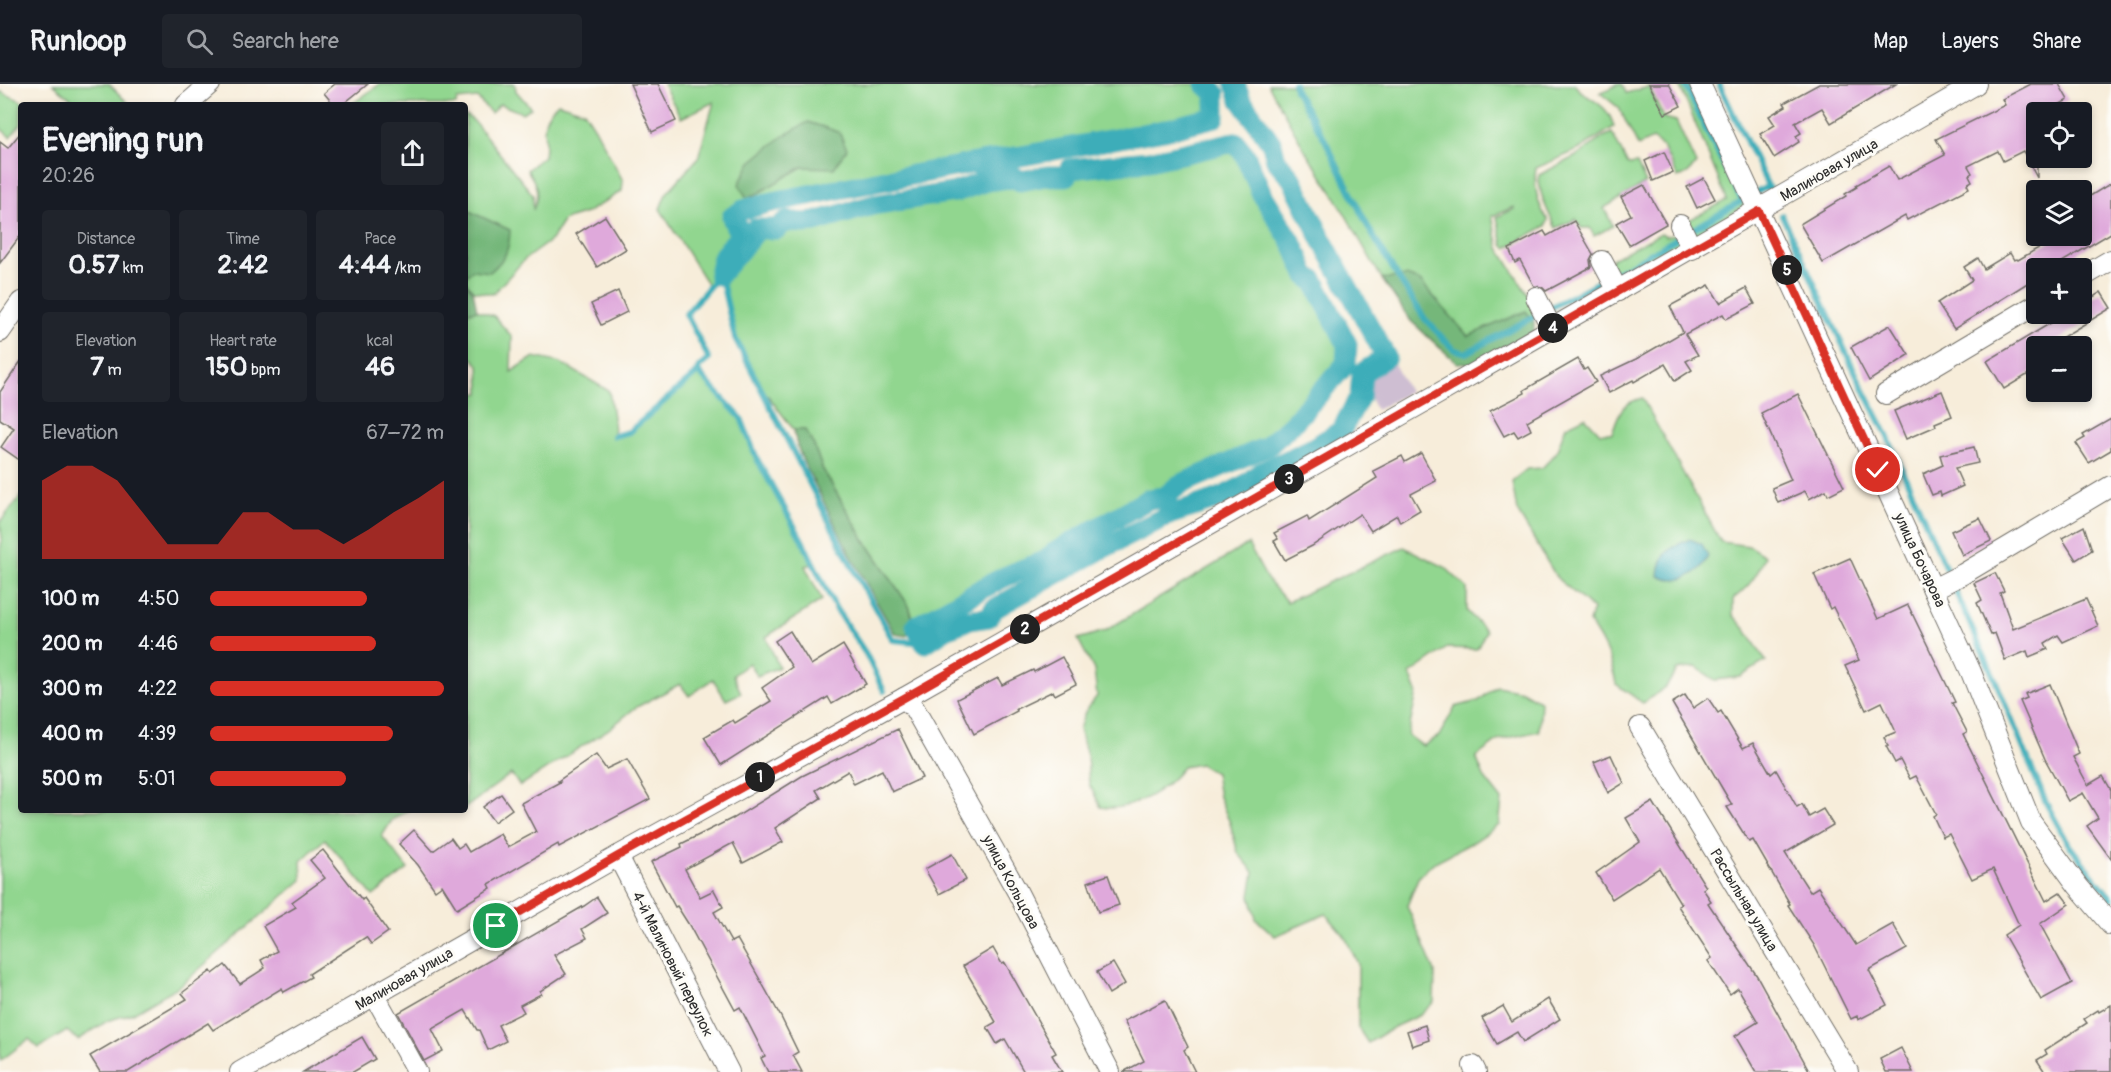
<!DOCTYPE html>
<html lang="en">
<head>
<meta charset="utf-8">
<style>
  body { margin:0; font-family:Pangolin,sans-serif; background:#20242c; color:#f1f3f6; height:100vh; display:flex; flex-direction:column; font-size:22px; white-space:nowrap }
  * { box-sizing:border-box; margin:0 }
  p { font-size:20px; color:#9ea1a6 }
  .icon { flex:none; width:33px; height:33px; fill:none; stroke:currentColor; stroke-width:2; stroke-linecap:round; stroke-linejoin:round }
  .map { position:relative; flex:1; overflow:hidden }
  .side { position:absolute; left:18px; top:18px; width:450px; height:711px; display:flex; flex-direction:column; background:#171b24; border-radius:6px; box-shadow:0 3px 9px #0003 }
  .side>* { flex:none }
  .buttons { position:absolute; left:2026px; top:18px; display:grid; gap:12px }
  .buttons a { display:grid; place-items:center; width:66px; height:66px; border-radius:6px; background:#171b24; box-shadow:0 3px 9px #0003; font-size:30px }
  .pin { position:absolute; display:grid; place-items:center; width:51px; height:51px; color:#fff; margin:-26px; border:3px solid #fff; border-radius:50%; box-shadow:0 2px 6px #0007 }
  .km { position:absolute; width:30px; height:30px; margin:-15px; border-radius:50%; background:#222; color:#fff; font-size:16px; line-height:30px; text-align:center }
  .round { display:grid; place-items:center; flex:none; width:63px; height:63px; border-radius:6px; background:#20242c }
  .summary { display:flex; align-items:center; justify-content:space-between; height:102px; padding:0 24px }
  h1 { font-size:33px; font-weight:700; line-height:45px }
  .stats { display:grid; grid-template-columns:repeat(3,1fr); gap:9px; height:102px; padding:6px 24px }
  .stats div { display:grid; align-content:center; border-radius:6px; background:#20242c; text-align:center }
  .stats b { font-size:26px; font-weight:700 }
  .stats small { font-size:16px; font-weight:400 }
  .stats p { font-size:16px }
  .chart { height:168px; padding:12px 24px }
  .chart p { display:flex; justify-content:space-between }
  .chart svg { width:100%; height:108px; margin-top:6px; fill:#d93025; opacity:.7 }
  ul { padding:0 24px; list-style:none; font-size:20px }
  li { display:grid; grid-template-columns:96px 72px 1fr; align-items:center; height:45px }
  li i { height:15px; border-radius:8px; background:#d93025 }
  header { display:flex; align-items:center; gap:36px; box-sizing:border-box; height:84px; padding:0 30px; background:#171b24; border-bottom:2px solid #363941 }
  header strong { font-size:28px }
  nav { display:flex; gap:33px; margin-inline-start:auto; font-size:21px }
  .search { width:420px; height:54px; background:#20242c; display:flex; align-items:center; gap:15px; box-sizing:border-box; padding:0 21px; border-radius:6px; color:#9ea1a6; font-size:22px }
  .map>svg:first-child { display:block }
  .industrial { fill:#cebed2 }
  .green { fill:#91d68f; stroke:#5e805d; stroke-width:1.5 }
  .forest { fill:#74b77a; stroke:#507152; stroke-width:1.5 }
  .water { fill:#3dadb9; stroke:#346c72; stroke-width:1.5 }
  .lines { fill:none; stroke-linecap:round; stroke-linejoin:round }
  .stream { stroke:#3dadb9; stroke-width:6 }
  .canal { stroke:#3dadb9; stroke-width:21 }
  .building { fill:#dfa9db }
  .minor-casing { stroke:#726f68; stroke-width:22 }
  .minor { stroke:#fff; stroke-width:20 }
  .route-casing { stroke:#fff; stroke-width:12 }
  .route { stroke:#d93025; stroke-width:8 }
  .labels { text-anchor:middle; stroke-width:6; stroke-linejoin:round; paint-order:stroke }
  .street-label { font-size:15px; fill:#2b2b2b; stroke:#fdfcf7 }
</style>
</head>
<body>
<header>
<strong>Runloop</strong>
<div class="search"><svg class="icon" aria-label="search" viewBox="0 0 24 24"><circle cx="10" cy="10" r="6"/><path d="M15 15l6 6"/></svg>Search here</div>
<nav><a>Map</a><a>Layers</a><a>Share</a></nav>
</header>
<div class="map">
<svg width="2111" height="988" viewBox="0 0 2111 988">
  <rect width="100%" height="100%" fill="#fdfcf7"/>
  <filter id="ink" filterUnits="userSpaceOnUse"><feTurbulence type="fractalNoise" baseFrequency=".0167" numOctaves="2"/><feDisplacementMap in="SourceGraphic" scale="12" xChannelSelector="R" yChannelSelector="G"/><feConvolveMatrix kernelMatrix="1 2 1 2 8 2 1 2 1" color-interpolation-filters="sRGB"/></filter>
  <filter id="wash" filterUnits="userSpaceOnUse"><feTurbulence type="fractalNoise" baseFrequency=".008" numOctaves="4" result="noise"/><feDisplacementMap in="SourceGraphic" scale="24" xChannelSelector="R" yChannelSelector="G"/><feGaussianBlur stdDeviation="1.35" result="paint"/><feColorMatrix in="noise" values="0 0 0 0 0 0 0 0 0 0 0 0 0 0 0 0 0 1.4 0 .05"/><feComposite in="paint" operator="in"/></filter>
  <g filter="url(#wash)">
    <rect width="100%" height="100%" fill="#f7edda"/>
    <!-- industrial -->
    <path class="industrial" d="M1391,274L1409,308L1376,326L1364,302L1365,290Z"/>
    <!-- green -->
    <g class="green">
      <path d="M53,0H109L130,21H79Z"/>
      <path d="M380,0H515L516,7L531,24L522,29L500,20L491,29L477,14L457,16L456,21H351Z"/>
      <path d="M663,0H1205L1215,9V33L1164,46L1016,73L980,78L772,118L743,126L733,133L736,143L743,148L723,172L719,191L709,203L660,125L666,110L698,74L714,18L681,34Z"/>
      <path d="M1268,0H1459L1462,2L1466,0H1574C1586,17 1607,16 1614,43L1578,66L1536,84C1533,101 1538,123 1548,136L1546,142L1506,164L1503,161L1497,133L1514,125V123L1492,132L1499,164L1531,216L1536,232L1466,269L1441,265L1411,237L1382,195L1333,109L1306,68Z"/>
      <path d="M1618,0H1622L1626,9L1649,3L1664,34L1676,37L1696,80L1689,88L1678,94L1663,63L1652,55L1638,62L1619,24L1600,9Z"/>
      <path d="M1679,0H1690L1709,44L1749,119L1694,154L1687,137L1727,116Z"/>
      <path d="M0,7C9,13 19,14 27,21H21V40L10,53L0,44Z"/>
      <path d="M558,19L584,27L595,44L623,97L622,107L586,129L564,136L551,156L524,176L493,210L473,207L465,197V193L472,186L469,127L465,133V31L473,36L533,111V126C540,109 537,100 527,86L544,72C548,47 536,39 558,19Z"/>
      <path d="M1612,49L1628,81L1637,80L1646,99L1604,124L1613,142L1594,152L1590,144H1581L1576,135L1556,144C1548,128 1538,109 1539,91L1580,70L1603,53Z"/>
      <path d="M1235,58L1245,71L1263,110L1293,160L1306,191L1314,197L1347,260L1346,280L1292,340L1268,362L1179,401L1165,413L1149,415L1054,469L1048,475L1000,495L916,542L909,522L864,455L840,415L822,384L813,359L805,346H794L753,292L735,254L722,187L753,151L755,145H777L786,137L803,139L815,138L873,121L955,108L987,97L1015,93L1020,97L1047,92H1066L1070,85L1149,77Z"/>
      <path d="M1661,149L1666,152L1674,150L1682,160L1618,194L1610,182L1612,175Z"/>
      <path d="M477,226L494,232L512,253L511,288L534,273L561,279L609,307L613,333L614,352L629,348L698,288L741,334L757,375L814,480L805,482L822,516L766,553L779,583L757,592L749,579L733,591L741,609L726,616L713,595L689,612L680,600L635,624L609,645L520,702L511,690L465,724V311L480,309L479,281L465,268V229Z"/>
      <path d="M1642,314L1721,458L1749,462L1765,472C1758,491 1749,503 1733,515V531L1746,546L1766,577L1740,593L1715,596L1696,583L1677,586L1666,603L1643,619L1616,600C1612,576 1603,558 1589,538L1593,525L1557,494L1517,427L1512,397L1527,385L1542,384L1556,369L1566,342L1585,333L1600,349H1612C1619,329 1620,320 1642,314Z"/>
      <path d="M21,412V726H409L392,736L382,752L408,785L373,812L325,755L301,777L302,796L181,901L133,929L107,937L78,956L67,947L39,964L29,955L0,977V468L2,455L0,438Z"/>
      <path d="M1248,460L1267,495L1287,518L1404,463L1445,483L1467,504V527L1486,547L1477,565L1447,564L1410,590L1417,608L1408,651L1423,662L1439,652L1455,623L1478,617L1497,602L1522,607L1541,618L1539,647L1499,656L1476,673L1484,693L1502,716L1499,741L1475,757L1433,779L1418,794L1407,822L1435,888L1434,918L1420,931L1396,942L1368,959L1358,944V880L1344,851L1326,830L1275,852L1256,835L1250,812L1254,788L1238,769L1230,739L1219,713L1215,689L1200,680L1183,683C1166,706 1129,729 1101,723L1089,700L1087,672L1079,645L1085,628L1097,612L1094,586L1078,555L1105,547Z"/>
    </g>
    <!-- forest -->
    <g class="forest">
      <path d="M808,38L839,48L847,65L834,84L802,83L757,110L746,113L739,100L751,78L783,52Z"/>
      <path d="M469,127L510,146C509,167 506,174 490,188L472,186L465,193V133Z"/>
      <path d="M1406,192L1420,197L1468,252L1526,227L1534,238V248L1470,280L1457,279L1411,237L1382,195Z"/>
      <path d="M465,197L473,207L477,226L465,229Z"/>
      <path d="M794,346H805L813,359L822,384L840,415L864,455L909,522L914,540L906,552L895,550C868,504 843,458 820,410C810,390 796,368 794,346Z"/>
    </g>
    <!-- water -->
    <path class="water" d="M1690,455L1702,460L1708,472C1706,476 1703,483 1700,485C1688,496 1672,499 1659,492C1660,469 1671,463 1690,455Z"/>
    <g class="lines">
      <!-- stream -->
      <g class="stream">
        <path d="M1294,0L1295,6L1325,56L1369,145L1401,198L1425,235L1453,265L1466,269L1632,180L1768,102L1770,105"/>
        <path d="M1685,0L1707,48L1742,117"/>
        <path d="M1719,0L1768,102"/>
        <path d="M1782,131L1859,296L1885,347L1946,485"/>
        <path d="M720,189L735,254L856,490L893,556L913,558L930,550"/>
        <path d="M698,288L699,283L709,275L686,230L753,151L755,145"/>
        <path d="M614,352L629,348L698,288L741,334L757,375L802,456L836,525L866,570L884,607"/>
        <path d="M1953,502L1996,598L2046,719L2069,761L2111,814"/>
      </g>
      <!-- canal -->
      <path class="canal" d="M1205,0L1215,9V33L1164,46L1016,73L980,78L772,118L743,126L732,133L736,143L743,148L723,172L719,191L753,151L755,145H777L786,137L803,139L815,138L873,121L955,108L987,97L1015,93L1020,97L1047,92H1066L1070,85L1149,77L1235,58L1245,71L1262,110L1293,160L1306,191L1314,197L1347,260L1346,280L1292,340L1268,362L1179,401L1165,413L1149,415L1054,469L1048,475C1031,483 1013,488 997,497C969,511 943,528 916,542L925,559L946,545L968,536L989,533L994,525L1006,518L1098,467L1171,430L1220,414L1242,403L1260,389L1311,365L1341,347L1360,312L1362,289L1386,273L1323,158L1292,95L1276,76L1272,60L1241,16L1235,0"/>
    </g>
    <g id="blocks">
      <!-- building -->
      <g class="building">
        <path d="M335,0H368L342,21H334L324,9Z"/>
        <path d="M630,0H658L676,37L652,48Z"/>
        <path d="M1649,0H1669L1681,22L1665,30Z"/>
        <path d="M1819,0H1896L1831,39L1822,24L1795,39L1801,49L1796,52L1799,58L1774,74L1760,50L1775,41L1769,32L1786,22L1784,19Z"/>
        <path d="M2031,0H2059L2068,16L2045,28H2037V94L2023,67L2003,77L1998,67L1968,82L1972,89L1969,91L1972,97L1967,100L1969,104L1907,136L1905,132L1823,179L1800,140L1846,112L1845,110L1857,103L1856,101L1889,82L1897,96L1945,71L1936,55L2005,21L2002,15Z"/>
        <path d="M21,48V151L0,179V58L8,64Z"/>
        <path d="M1664,68L1673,88L1653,97L1645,77Z"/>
        <path d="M1704,94L1715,115L1697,124L1687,103Z"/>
        <path d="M2111,99V149L2052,184H2037V193L1954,245L1937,219L1972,196L1964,183L1978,174L1984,185L2010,169L2014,176L2017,175L2018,176L2059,152H2082V117Z"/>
        <path d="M1644,101L1666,140L1629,161L1616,139L1631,131L1621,113Z"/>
        <path d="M605,132L626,165L597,183L576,150Z"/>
        <path d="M1574,137L1593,170L1590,176L1591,183L1546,207L1542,203L1534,202L1520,176L1515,179L1509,165L1544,147L1547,152Z"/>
        <path d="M1709,201L1720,219L1746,204L1755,220L1726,235L1723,230L1685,250L1698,271L1686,277L1692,286L1675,297L1665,280L1634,298L1633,296L1609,309L1600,292L1636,275L1683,248L1670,222Z"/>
        <path d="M618,207L627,228L601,241L591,220Z"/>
        <path d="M2101,208L2111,224L2048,262H2037V285L2004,305L1987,277L2066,230H2082V220Z"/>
        <path d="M1890,241L1909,271L1869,297L1851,263Z"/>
        <path d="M1578,275L1584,286L1587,284L1596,298L1527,337L1531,346L1518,353L1514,347L1504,352L1490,327L1525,309L1524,306Z"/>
        <path d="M21,277V377L1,363L14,344L0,335V308Z"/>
        <path d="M1942,307L1952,332L1935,339L1936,342L1906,355L1894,327Z"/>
        <path d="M1798,310L1844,403L1828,411L1826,406L1809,415L1805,407L1778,419L1772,404L1791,396L1761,329Z"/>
        <path d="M2111,335V366L2089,379L2076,359L2085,354L2083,351Z"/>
        <path d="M1974,363L1978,379L1955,384L1963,402L1941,412L1940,408L1932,411L1923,390L1943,381L1940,371Z"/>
        <path d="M1421,369L1436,397L1411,410L1420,426L1400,438L1397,431L1371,447L1360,430L1312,462L1285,476L1274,457L1278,455L1274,449L1307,432L1309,437L1377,394L1373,387L1402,372L1405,378Z"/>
        <path d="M1980,434L1991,457L1962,471L1951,447Z"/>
        <path d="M2084,442L2092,466L2076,476L2062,454Z"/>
        <path d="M1850,474L1878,535L1908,521L1955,618L1952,619L1967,648L1963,650L2046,817L2060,808L2069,820L2040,840L2072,899L2041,916L2004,851L2019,841L1993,785L1972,795L1949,750L1943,753L1933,732L1936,730L1916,692L1910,695L1900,676L1895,679L1886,662H1888L1884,653L1896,648L1882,618L1866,626L1845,582L1859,576L1833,523L1830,525L1814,490Z"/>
        <path d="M1995,489L2004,507L2000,509L2013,545L2086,515L2098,542L2063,558L2058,551L2045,559L2048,565L2029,573L2027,567L2005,576L1995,549L1991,551L1977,519L1982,516L1974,499Z"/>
        <path d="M790,547L811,581L843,561L866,600L832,620L828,613L721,681L704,653L733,636L735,639L771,617L762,604L792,583L775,557Z"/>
        <path d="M1062,573L1076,600L1055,611L1053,607L1016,625L1017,627L974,650L957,615L998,594L1002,601L1033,586L1034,588Z"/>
        <path d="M2050,600L2079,670L2073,673L2088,701L2103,692L2111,706V775L2087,742L2098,734L2083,709L2068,717L2045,675L2020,617L2027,614L2025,610Z"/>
        <path d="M1685,611L1693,624L1708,614L1718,629L1721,627L1743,664L1753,659L1771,690L1776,686L1797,723L1802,720L1809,733L1823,725L1833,741L1785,769L1810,808L1818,803L1856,861L1893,840L1907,865L1869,886L1887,921L1858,936L1857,932L1851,935L1814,861L1788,821L1790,820L1753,756L1749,758L1727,723L1732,721L1672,619Z"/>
        <path d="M898,645L922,694L892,708L882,686L854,700L848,687L816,706L821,714L775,744L783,758L743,779L733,759L685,785L700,813L714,806L723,823L714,828L731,858L737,855L781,933L798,968L793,971L802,988H768L761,974L765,972L740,923L735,926L689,841L677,822L675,823L651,778L682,763L681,760L733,734V735L802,692Z"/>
        <path d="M596,671L606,685L627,675L650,715L559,763L558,760L489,800L491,804L457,825L442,801L435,806L418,781L399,760L414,746L433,767L451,754L458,764L464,760L469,768L500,750L508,763L536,748L521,719L560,698L558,697Z"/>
        <path d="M1611,671L1624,699L1608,709L1594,678Z"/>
        <path d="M501,710L512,725L494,738L483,723Z"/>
        <path d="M1653,718L1706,803L1703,805L1711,817L1708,819L1757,892L1810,988H1756L1735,952L1758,938L1738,904L1730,910L1708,877L1712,874L1678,822L1681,820L1659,784L1612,815L1596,789L1640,758L1626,734Z"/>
        <path d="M323,766L362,816L364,814L388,848L371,860L366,853L309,890L311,893L284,908L282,904L213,946L208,939L128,988H100L90,972L187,915L182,909L211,887L213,890L225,881L240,900L265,884L261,876L277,867L263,842L296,823L292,818L325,794L310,776Z"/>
        <path d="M952,770L966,796L939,810L925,785Z"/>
        <path d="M1108,791L1119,821L1098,828L1088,798Z"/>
        <path d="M597,813L607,829L582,845L587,854L554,871L566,890L540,907L541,910L520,921L524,928L498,941L506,957L488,966L479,946H477L465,926L432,945L443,967L424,977L398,929L584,822Z"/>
        <path d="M993,864L1002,880L1005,879L1056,969L1052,971L1062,988H1024L1005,955L997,960L987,943L996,938L963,882Z"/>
        <path d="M1113,879L1125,900L1109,910L1097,888Z"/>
        <path d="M1548,915L1560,935L1523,958L1517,948L1497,960L1482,934L1503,922L1512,938Z"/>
        <path d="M1165,916L1188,963L1184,966L1195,988H1123L1144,977L1124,937Z"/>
        <path d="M2111,921V988H2045L2037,976L2047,970L2045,966L2087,939L2084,935L2098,926L2099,928Z"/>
        <path d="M1425,941L1429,956L1412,962L1407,947Z"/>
        <path d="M362,953L375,975L353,988H303Z"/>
        <path d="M1901,964L1913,988H1886L1880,975Z"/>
      </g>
    </g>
  </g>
  <g filter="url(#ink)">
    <use href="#blocks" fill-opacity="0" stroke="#726f68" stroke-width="1.5"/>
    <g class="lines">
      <defs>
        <g id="minor">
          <path d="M1700,0L1971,588L2031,738L2078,802L2111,841"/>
          <path d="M186,21L210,0"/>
          <path d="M1680,141L1692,165"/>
          <path d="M1602,177L1618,207"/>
          <path d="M2082,193L2111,176"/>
          <path d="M1536,213L1552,245"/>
          <path d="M0,248L21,218"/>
          <path d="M1886,310L2037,220"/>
          <path d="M1933,505L1963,490L2111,402"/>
          <path d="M904,614L914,624L1017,807L1110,988"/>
          <path d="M1640,643L1848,988"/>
          <path d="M618,772L729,988"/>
          <path d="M375,912L417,988"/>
          <path d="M1473,982L1476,988"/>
          <path d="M240,988L618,772L904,614L1431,314L1976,0"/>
        </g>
      </defs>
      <!-- minor casing -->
      <use href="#minor" class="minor-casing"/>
      <!-- minor -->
      <use href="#minor" class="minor"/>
    </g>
  </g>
  <g class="lines" filter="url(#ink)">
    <defs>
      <path id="route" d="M496,842L618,772L904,614L1759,127L1878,386"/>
    </defs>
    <!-- route casing -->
    <use href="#route" class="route-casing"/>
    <!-- route -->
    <use href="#route" class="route"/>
  </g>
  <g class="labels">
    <!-- street labels -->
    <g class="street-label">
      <text transform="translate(1829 86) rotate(-30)" y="5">Малиновая улица</text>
      <text transform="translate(1920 476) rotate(65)" y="5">улица Бочарова</text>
      <text transform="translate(1011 798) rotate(62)" y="5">улица Кольцова</text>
      <text transform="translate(1744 816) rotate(59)" y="5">Рассыльная улица</text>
      <text transform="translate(673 880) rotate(63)" y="5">4-й Малиновый переулок</text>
      <text transform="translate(404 895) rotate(-30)" y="5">Малиновая улица</text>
    </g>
  </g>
</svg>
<div class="buttons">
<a><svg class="icon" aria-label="locate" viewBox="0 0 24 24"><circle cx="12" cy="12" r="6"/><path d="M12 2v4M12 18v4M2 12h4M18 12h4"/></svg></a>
<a><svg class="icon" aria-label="layers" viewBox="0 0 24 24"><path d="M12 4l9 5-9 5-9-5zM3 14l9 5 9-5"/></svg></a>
<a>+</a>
<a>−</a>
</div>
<div class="pin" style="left:496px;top:842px;background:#1e9e55"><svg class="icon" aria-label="arrive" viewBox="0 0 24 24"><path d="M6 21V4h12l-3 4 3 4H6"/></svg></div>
<div class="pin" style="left:1878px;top:386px;background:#d93025"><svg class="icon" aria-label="check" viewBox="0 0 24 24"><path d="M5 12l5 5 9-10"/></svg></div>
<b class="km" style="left:760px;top:693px">1</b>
<b class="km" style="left:1025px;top:545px">2</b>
<b class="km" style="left:1289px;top:395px">3</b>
<b class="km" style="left:1553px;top:244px">4</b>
<b class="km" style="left:1787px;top:186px">5</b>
<section class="side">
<div class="summary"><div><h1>Evening run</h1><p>20:26</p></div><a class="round"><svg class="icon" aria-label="share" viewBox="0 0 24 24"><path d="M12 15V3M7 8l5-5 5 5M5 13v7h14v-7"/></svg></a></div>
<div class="stats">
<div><p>Distance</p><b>0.57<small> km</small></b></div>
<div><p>Time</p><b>2:42</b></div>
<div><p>Pace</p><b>4:44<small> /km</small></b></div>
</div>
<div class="stats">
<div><p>Elevation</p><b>7<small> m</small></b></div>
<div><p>Heart rate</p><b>150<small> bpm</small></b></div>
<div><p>kcal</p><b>46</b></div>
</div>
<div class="chart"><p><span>Elevation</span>67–72 m</p>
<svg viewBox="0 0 160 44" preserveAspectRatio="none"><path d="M0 44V12L10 6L20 6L30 12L40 25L50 38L60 38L70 38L80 25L90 25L100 32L110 32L120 38L130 32L140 25L150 19L160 12V44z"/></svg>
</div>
<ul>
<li><b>100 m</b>4:50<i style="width:67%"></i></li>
<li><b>200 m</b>4:46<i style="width:71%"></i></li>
<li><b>300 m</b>4:22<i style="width:100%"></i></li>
<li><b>400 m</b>4:39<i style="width:78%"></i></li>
<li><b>500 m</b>5:01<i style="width:58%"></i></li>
</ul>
</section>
</div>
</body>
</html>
